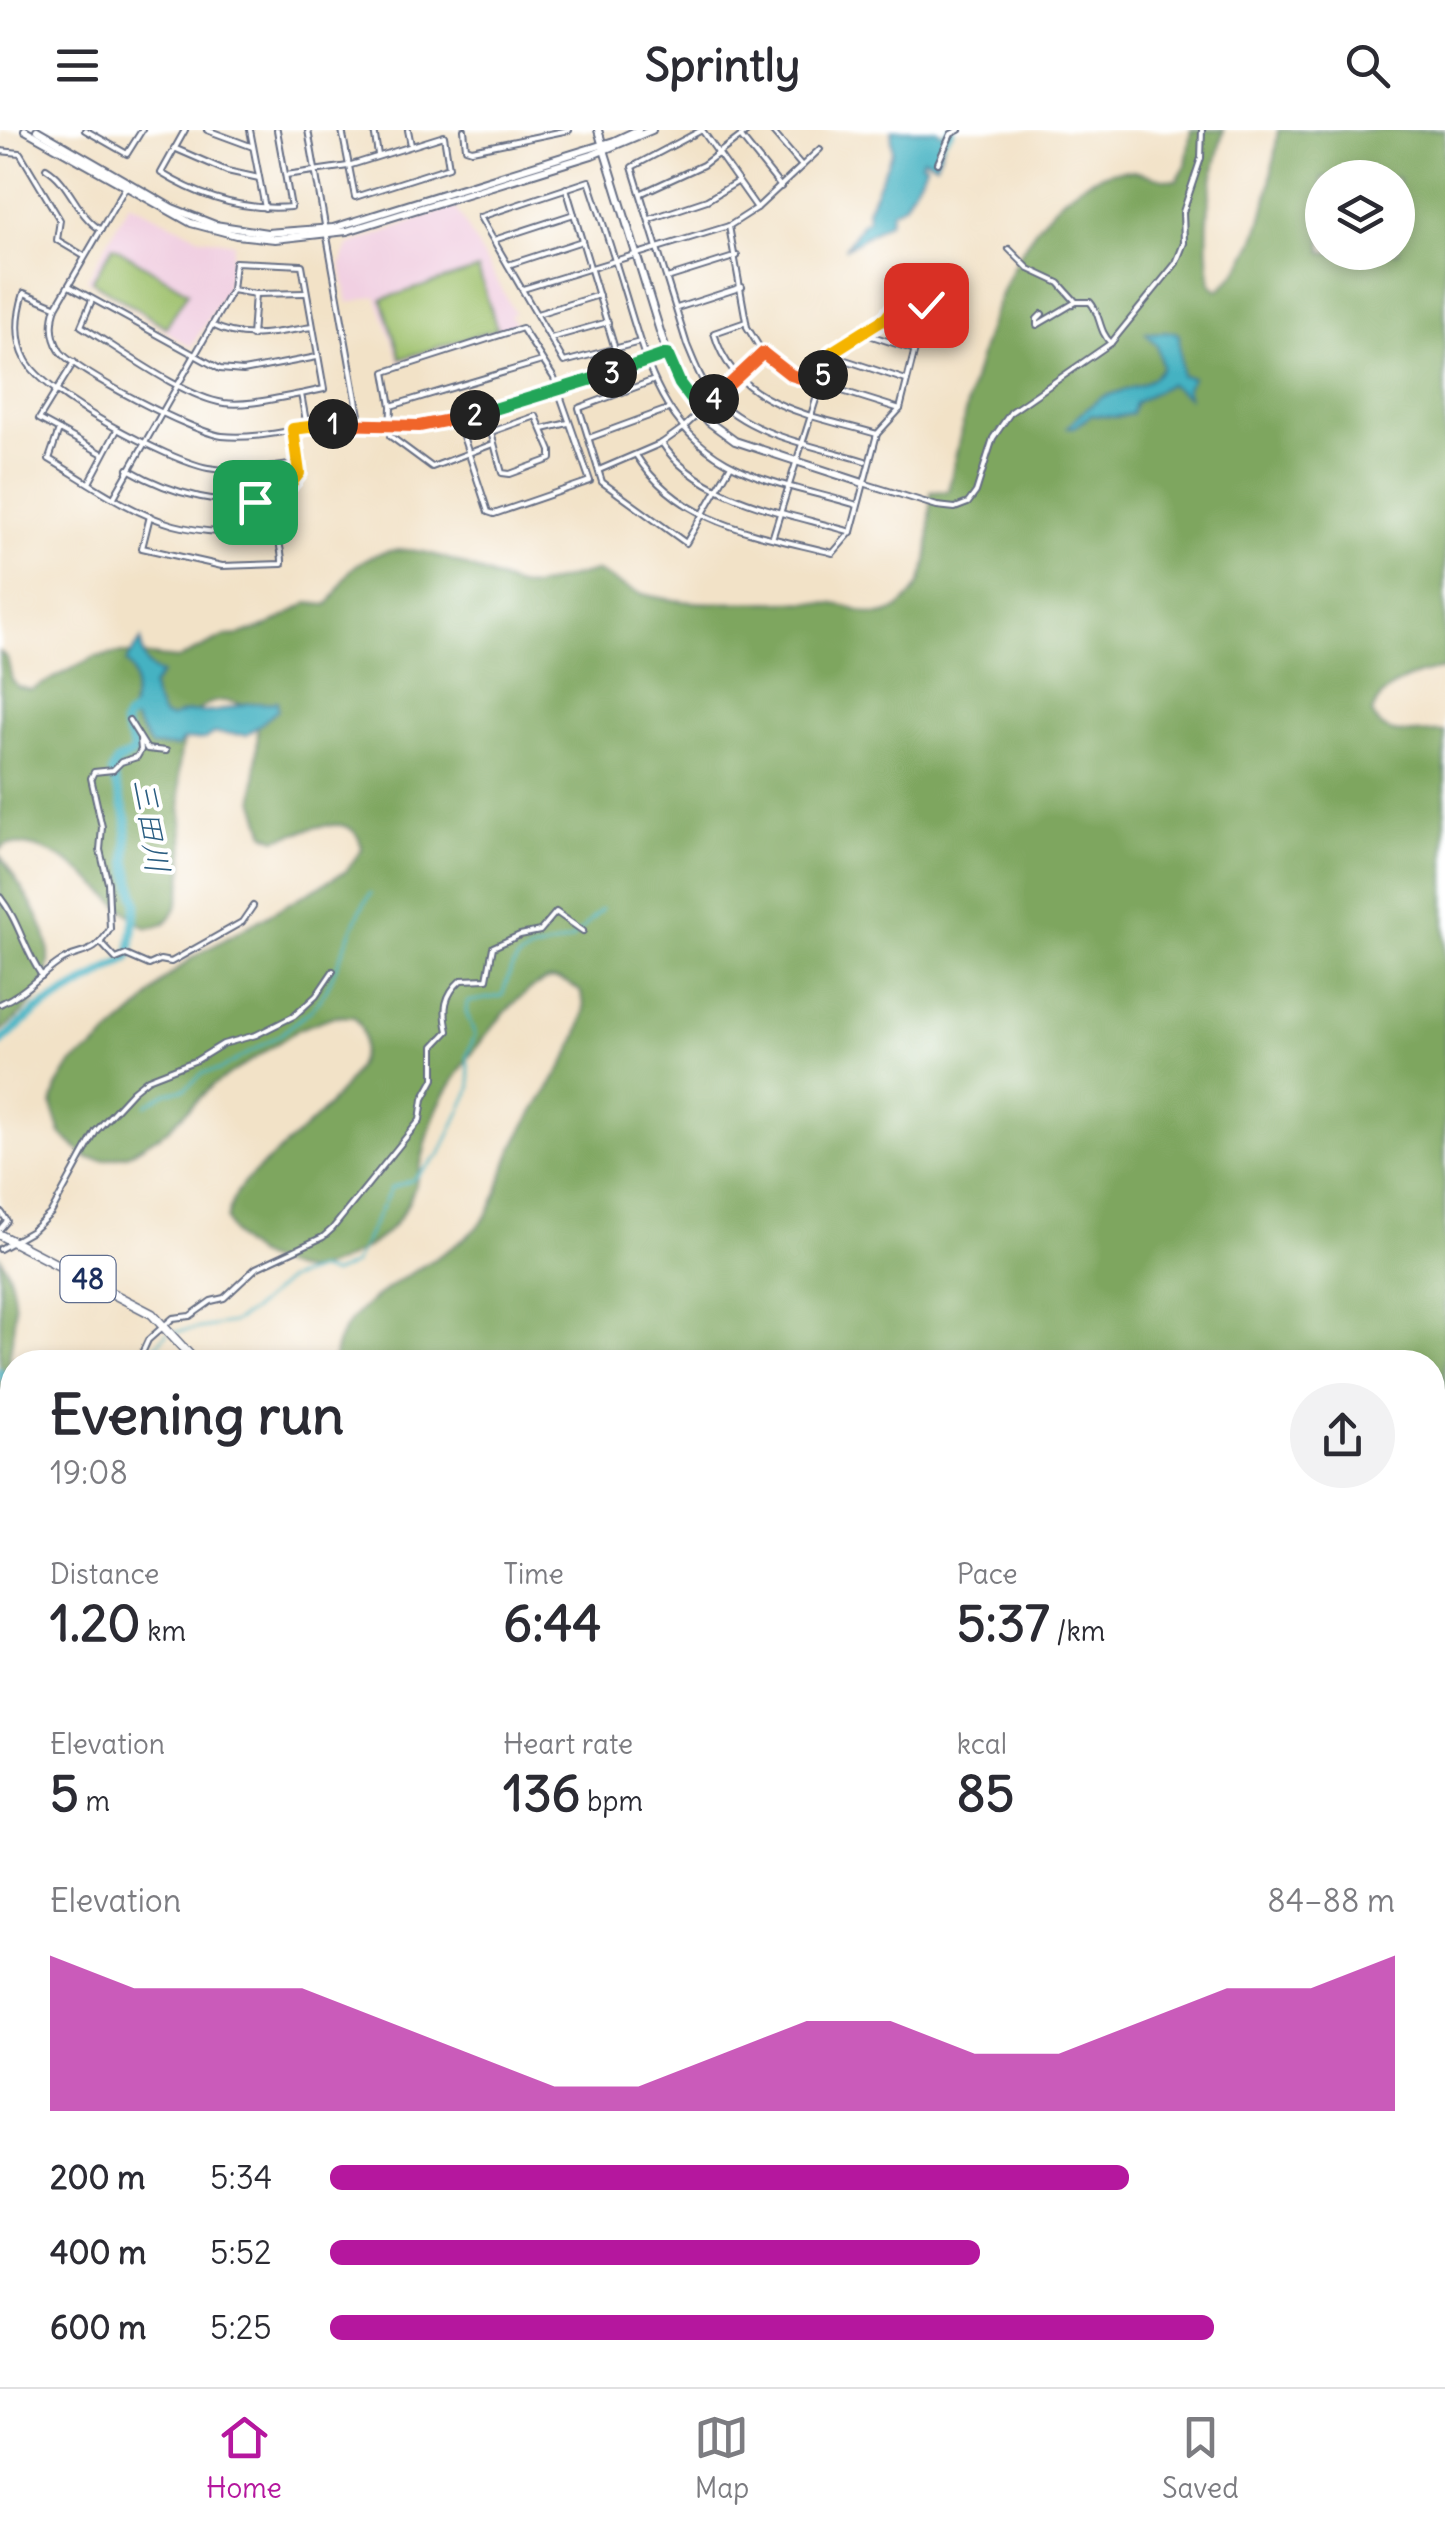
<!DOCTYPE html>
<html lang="en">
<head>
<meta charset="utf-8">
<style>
  body { margin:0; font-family:Delius,"Klee One",sans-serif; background:#f2f2f3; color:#2b2b33; height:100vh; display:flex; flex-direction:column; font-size:38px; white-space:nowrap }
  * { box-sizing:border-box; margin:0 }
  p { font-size:32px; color:#7c7c81 }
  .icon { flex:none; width:55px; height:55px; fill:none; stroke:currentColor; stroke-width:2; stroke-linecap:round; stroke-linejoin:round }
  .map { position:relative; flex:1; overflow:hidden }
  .details { position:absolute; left:0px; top:1220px; width:1445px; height:1038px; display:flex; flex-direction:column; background:#fff; border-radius:40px 40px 0 0; box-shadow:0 5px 15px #0003 }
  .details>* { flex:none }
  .controls { position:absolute; left:1305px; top:30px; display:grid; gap:20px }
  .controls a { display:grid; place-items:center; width:110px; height:110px; border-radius:50%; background:#fff; box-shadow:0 5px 15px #0003; font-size:50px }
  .pin { position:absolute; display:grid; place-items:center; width:85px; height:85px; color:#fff; margin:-42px; border-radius:20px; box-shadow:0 5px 15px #0006 }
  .km { position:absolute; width:50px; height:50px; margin:-25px; border-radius:50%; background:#222; color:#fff; font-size:28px; line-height:50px; text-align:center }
  .round { display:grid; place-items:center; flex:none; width:105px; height:105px; border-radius:52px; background:#f2f2f3 }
  .overview { display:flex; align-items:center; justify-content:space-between; height:170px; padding:0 50px }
  h1 { font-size:55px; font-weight:700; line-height:75px }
  .stats { display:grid; grid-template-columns:repeat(3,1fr); gap:15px; height:170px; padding:10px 50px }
  .stats div { display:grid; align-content:center }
  .stats b { font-size:50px; font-weight:700 }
  .stats small { font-size:28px; font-weight:400 }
  .stats p { font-size:28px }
  .chart { height:280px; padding:20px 50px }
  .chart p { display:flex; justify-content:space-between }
  .chart svg { width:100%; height:180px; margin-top:10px; fill:#b5179e; opacity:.7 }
  ul { padding:0 50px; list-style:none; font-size:32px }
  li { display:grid; grid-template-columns:160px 120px 1fr; align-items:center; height:75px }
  li i { height:25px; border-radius:12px; background:#b5179e }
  header { display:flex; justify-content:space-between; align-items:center; height:130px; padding:0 50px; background:#fff; font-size:45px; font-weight:700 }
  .tab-bar { display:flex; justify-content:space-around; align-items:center; height:140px; border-top:2px solid #e1e1e2; background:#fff; font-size:28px; color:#7c7c81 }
  .tab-bar a { display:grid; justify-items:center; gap:5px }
  .tab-bar .on { color:#b5179e }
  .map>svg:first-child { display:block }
  .built { fill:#f1d0e2 }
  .green { fill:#9dc06a; stroke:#5c7864; stroke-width:2.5 }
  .forest { fill:#7ea65e; stroke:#4c6a5e; stroke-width:2.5; fill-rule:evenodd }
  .water { fill:#45b2c2; stroke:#307090; stroke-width:2.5 }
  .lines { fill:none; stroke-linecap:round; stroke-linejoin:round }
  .stream { stroke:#45b2c2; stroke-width:2.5 }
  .river { stroke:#45b2c2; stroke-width:9 }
  .street-casing { stroke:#666e83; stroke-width:8 }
  .secondary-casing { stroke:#666e83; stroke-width:10 }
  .primary-casing { stroke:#666e83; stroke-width:11 }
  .street { stroke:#fff; stroke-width:4 }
  .secondary { stroke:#fff; stroke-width:6 }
  .primary { stroke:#fff; stroke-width:8 }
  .split-1-casing { stroke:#fff; stroke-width:20 }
  .split-2-casing { stroke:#fff; stroke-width:20 }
  .split-3-casing { stroke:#fff; stroke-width:20 }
  .split-4-casing { stroke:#fff; stroke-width:20 }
  .split-5-casing { stroke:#fff; stroke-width:20 }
  .split-6-casing { stroke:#fff; stroke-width:20 }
  .split-1 { stroke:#f5b400; stroke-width:12 }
  .split-2 { stroke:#f0652b; stroke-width:12 }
  .split-3 { stroke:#22a559; stroke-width:12 }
  .split-4 { stroke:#22a559; stroke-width:12 }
  .split-5 { stroke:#f0652b; stroke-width:12 }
  .split-6 { stroke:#f5b400; stroke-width:12 }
  .labels { text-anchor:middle; stroke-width:8; stroke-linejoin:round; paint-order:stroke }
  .shield { fill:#fff; stroke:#5f6d8e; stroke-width:2.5 }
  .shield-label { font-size:28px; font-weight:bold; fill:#1b2f5e }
  .water-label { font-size:32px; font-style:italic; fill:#2a5d81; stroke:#fff }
</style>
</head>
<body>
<header><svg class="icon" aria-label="menu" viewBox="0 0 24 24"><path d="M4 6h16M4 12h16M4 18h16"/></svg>Sprintly<svg class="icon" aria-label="search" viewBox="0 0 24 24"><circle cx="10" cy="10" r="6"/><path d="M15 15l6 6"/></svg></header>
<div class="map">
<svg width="1445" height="2257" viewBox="0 0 1445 2257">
  <rect width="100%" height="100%" fill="#fff"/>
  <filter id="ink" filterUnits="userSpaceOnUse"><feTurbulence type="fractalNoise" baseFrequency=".01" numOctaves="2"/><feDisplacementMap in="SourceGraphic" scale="20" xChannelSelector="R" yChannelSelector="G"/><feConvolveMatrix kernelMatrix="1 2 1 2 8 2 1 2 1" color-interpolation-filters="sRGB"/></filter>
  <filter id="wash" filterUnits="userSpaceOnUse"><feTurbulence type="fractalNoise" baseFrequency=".0048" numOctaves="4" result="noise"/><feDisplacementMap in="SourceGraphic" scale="40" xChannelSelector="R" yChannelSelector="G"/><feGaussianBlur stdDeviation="2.25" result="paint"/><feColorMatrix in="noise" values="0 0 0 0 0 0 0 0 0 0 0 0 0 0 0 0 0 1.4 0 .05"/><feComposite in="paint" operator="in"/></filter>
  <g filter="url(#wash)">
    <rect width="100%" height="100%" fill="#f2e2c7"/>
    <!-- built -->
    <g class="built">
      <path d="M129,73L199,107L234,113L226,160L191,217L87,150Z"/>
      <path d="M455,76L515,183L510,185L516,195L400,233L376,166L348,173L341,134L348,116Z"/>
    </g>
    <!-- green -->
    <g class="green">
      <path d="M113,116L188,162L166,197L92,151Z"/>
      <path d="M478,139L497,199L401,229L382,169Z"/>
      <path d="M0,2122L12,2125V2245H104L119,2257H0Z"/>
    </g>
    <!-- forest -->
    <g class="forest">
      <path d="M1191,0H1224C1209,50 1203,102 1211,154L1218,160C1263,127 1271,51 1278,0H1445V539C1417,543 1383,553 1372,582C1384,614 1418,600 1445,602V2168L1432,2163V1232H334C334,1169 443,1135 479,1095C496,1077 501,1048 510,1025C530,977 574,935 584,883C586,875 582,868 580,861C571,855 563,849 553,849C518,851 447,953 435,984C422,1016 421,1056 401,1085C385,1111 341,1135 312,1141C299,1143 287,1137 275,1133C253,1125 233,1112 227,1089C231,1076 234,1064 243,1054C270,1023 400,938 354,887L334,886L299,899L212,956L166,1001L129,1024L105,1030L87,1028L61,1004L52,975L57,957L72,933L92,920L142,876L163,851L192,828L346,741L362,719C355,675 302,703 276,709L265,704L254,669L258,600L242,575C228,569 211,569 199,580C185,594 180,619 179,638C177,670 204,805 145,797C99,764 70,713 7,714L0,720V522L7,528L12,550L18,557L31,560L95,527L122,523L178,529L226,506L240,505L270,495L308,473L327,475C339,465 342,446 354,437C406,396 466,440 518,456L533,457L595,441C614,450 631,462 651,466C713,480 774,467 835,474C849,475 866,486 879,485C889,484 899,479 906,471C936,443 928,399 931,362L948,361C970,264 999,74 1111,42C1135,35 1154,51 1177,50L1186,35ZM1322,48H1398V122H1322Z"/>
      <path d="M0,725C43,793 85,839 0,902Z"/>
      <path d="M0,1127C31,1174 3,1236 0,1287Z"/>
      <path d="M0,1319L12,1327V1857L0,1859Z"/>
      <path d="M6,1950L12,1953V2131L0,2130V1954Z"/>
      <path d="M0,2197L12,2206V2245H37L44,2257H0Z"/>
      <path d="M1433,2243L1445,2249V2257H840L849,2245Z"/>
      <path d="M114,2245H241L240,2257H118Z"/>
      <path d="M265,2245H363L393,2257H264Z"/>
    </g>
    <!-- water -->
    <g class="water">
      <path d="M891,0H938L946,9L936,34L923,28L921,33L926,35L924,41L904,75L892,81L889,92L845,119L862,93L868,90L867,80L893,21Z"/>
      <path d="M1175,202L1179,205L1181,246L1192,248L1186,258L1188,267L1169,254L1135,273L1132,284L1115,287L1091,285L1075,297H1068C1072,292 1098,268 1105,266C1125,259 1150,257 1162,237L1157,215L1146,203Z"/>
      <path d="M141,510C142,526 144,538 161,544L152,557L154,568L163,586L171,588C192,577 199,585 217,581C229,579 244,572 255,573C264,573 267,575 277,571L278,580L247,605L215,603L205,609L183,610L177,617L151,616L131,585C133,568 140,545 126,532Z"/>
    </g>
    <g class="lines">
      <!-- stream -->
      <g class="stream">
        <path d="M146,975L167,963L185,959L203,943L220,940L281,904L311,880L326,860L361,779L371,763"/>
        <path d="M175,1202L232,1193L252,1181L287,1150L318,1140L332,1144L354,1134L391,1058L412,1050L440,1025L471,958L467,926L475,905L466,882L467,872L502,866L511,839L519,828L531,821L571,810L602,779"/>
        <path d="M142,1232L167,1203"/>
        <path d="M0,1954L12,1953"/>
        <path d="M1409,2245L1429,2257"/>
      </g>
      <!-- river -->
      <g class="river">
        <path d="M938,14L951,0"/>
        <path d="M130,824L137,773L127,731V689L112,642L117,632L135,622L124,594L127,588L140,580"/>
        <path d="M0,913L36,881L128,828"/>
        <path d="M0,1242L12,1256"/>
      </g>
    </g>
  </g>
  <g filter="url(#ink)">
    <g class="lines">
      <defs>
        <g id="street">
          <path d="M85,0L127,24L142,0"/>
          <path d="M185,0L161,43C200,67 244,81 291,77L277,0"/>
          <path d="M207,0L253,17"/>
          <path d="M250,0L265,78"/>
          <path d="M308,0L360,291"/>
          <path d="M374,0L378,25"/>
          <path d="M408,0L411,15"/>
          <path d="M464,0L466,18L472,20L569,0"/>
          <path d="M702,0L632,37L687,215C694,232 701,251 713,265C748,306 817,316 865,331"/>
          <path d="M702,0L757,78"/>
          <path d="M771,0L802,36"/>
          <path d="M741,7L781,57"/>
          <path d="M174,18L227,41L259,48"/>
          <path d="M0,21L20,23L60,90L57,110L84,126"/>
          <path d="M938,33L951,4L959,0"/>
          <path d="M46,38C71,53 75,84 101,100"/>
          <path d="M286,45L348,36L444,6L449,37L355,67L342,0"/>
          <path d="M125,58L56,177C51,192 51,207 60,221C74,241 195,303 222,306C262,310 303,296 344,293C383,290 419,298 458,291L667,224"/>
          <path d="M566,58L615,219"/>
          <path d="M642,63L703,35L749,0"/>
          <path d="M650,89L707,70L737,52"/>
          <path d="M729,96L747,197L763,223L791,245L900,279"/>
          <path d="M494,110L574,84"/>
          <path d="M1009,119L1029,139L1059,153L1076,172"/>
          <path d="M508,135L582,111"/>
          <path d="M667,148L737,126"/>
          <path d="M69,156L220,239L243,241L317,227"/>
          <path d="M523,159L729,96L757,78L820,19"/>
          <path d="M232,160L255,164L306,163"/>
          <path d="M92,170L81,196C118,218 183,267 224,273C249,276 277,268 301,264"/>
          <path d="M55,176L24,163C17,185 15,209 26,230C45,266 168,330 208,338C239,344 270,338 300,333L293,299"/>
          <path d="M677,178L742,157"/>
          <path d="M537,184L599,165"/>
          <path d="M1042,184L1037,189V195L1076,172H1090C1101,184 1098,201 1111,213"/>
          <path d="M746,192L714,203C735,277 812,285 877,304"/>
          <path d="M212,195C245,212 277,202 312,197"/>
          <path d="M863,203L915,220"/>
          <path d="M252,206L255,164"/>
          <path d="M551,208L608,192"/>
          <path d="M640,212L564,232L480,87L589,51C601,87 613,123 624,160C645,228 660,295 726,332C765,354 815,362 857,375"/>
          <path d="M830,225L906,250"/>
          <path d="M74,232L39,289L103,324"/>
          <path d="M652,251L579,278L602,352L686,413L731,335"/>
          <path d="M391,276L542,231"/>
          <path d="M536,286L551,321V329L510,344L502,343L491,302Z"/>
          <path d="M458,291L488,382L494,384L590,351L554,248L522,198L385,242L391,276L390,306L432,337L493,314"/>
          <path d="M543,299L568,293"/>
          <path d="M59,300L49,329C88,352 130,383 174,395C208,404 241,403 276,403"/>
          <path d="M589,308L668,279"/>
          <path d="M662,313C699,371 789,383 851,402"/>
          <path d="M636,325C680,395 758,404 833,423L851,402L877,304L900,279L926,175L901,168L886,188L830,225L773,406"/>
          <path d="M128,339C176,367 222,375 277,370"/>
          <path d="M599,340L662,313L683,298L763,223"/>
          <path d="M89,353L117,300"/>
          <path d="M863,353L937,376L955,378L968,373L976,362L993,308L1011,282L1111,213L1176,133L1184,113L1183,82L1201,28L1202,0"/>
          <path d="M114,367L232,160L235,132L302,135L324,259L301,264L307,297"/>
          <path d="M150,386L142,418L222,436L282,434C283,419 274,401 274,385C274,363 299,355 300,333"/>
          <path d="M129,590L147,619L166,621"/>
          <path d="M0,767C19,791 24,820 42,846"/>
          <path d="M101,813L116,829L126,825L149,835L160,830L171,832L242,792L253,776"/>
          <path d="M0,874C23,864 38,847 58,833C81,817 91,830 110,799L108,753L100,720L102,697L91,648L94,642L113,640L121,632L137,627L141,620L140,609"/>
          <path d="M0,1099L7,1091L2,1083"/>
          <path d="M0,1119L32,1101L51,1083L96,1001L133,961L148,949L197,930L223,914L256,905L294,886L316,866L333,841"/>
          <path d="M138,1232L148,1210L173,1188L190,1186L211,1171L224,1168L256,1138L323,1107L332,1099L420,990L423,969L434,949V916L448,901C443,880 444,865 461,850L487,849L493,817L520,805L540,801L556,782L583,801"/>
          <path d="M1432,1340L1445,1369"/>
          <path d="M0,1922L12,1918"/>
          <path d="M385,2245H458"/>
          <path d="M727,2245L750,2257"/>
        </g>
        <g id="secondary">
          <path d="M25,0L191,93L236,105L275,109L347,101L592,25L652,0"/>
          <path d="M37,0L172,78L215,95L267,103L333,98L614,11L638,0"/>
          <path d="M598,0L667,224L690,269L709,292L735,311L863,353"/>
        </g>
        <g id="primary">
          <path d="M0,1105L152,1184L196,1232"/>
          <path d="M828,2257L839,2245"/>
        </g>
      </defs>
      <!-- street casing -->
      <use href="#street" class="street-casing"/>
      <!-- secondary casing -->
      <use href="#secondary" class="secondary-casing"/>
      <!-- primary casing -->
      <use href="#primary" class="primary-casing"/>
      <!-- street -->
      <use href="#street" class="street"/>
      <!-- secondary -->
      <use href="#secondary" class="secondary"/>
      <!-- primary -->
      <use href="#primary" class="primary"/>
    </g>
  </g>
  <g class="lines" filter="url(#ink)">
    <defs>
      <path id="split-1" d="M255,372L278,370L299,343L293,299L333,294"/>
      <path id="split-2" d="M333,294L419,296L475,285"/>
      <path id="split-3" d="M475,285L612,243"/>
      <path id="split-4" d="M612,243L667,224L680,254L700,281L714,269"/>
      <path id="split-5" d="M714,269L763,223L791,245L820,254L823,245"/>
      <path id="split-6" d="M823,245L832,222L886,188L901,168L926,175"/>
    </defs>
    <!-- split-1 casing -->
    <use href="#split-1" class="split-1-casing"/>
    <!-- split-2 casing -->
    <use href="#split-2" class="split-2-casing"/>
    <!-- split-3 casing -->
    <use href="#split-3" class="split-3-casing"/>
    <!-- split-4 casing -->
    <use href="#split-4" class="split-4-casing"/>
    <!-- split-5 casing -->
    <use href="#split-5" class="split-5-casing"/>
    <!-- split-6 casing -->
    <use href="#split-6" class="split-6-casing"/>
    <!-- split-1 -->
    <use href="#split-1" class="split-1"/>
    <!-- split-2 -->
    <use href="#split-2" class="split-2"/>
    <!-- split-3 -->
    <use href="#split-3" class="split-3"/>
    <!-- split-4 -->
    <use href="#split-4" class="split-4"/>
    <!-- split-5 -->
    <use href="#split-5" class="split-5"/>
    <!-- split-6 -->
    <use href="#split-6" class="split-6"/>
  </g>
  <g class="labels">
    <!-- shield labels -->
    <rect class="shield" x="60.5" y="1126" width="55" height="46" rx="8"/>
    <g class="shield-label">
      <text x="88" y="1159">48</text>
    </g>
    <!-- water labels -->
    <g class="water-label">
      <text transform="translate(151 696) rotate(81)" y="11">三田川</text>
    </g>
  </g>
</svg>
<div class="controls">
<a><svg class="icon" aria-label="layers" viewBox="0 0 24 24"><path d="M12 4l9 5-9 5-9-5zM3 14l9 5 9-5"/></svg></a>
</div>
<div class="pin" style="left:255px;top:372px;background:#1e9e55"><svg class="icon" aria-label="arrive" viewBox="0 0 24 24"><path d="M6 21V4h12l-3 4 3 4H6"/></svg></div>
<div class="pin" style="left:926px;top:175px;background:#d93025"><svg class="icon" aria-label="check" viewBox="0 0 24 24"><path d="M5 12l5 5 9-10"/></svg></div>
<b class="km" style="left:333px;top:294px">1</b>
<b class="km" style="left:475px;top:285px">2</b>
<b class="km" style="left:612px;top:243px">3</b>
<b class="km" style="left:714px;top:269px">4</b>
<b class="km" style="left:823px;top:245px">5</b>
<section class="details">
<div class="overview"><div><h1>Evening run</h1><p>19:08</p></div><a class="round"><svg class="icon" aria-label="share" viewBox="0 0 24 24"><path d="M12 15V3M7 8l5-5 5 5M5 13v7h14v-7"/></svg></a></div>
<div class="stats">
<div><p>Distance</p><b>1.20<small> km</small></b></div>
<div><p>Time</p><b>6:44</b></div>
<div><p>Pace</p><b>5:37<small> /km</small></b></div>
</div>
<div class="stats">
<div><p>Elevation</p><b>5<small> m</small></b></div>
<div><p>Heart rate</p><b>136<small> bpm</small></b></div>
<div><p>kcal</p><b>85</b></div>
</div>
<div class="chart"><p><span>Elevation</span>84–88 m</p>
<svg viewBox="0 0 160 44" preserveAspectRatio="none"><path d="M0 44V6L10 14L20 14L30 14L40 22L50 30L60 38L70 38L80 30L90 22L100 22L110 30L120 30L130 22L140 14L150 14L160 6V44z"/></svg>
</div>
<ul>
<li><b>200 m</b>5:34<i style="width:75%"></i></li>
<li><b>400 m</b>5:52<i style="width:61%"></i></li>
<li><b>600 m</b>5:25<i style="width:83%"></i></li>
</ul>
</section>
</div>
<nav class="tab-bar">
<a class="on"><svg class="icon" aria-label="home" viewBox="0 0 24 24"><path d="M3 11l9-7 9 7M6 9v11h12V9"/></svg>Home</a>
<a><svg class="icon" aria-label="map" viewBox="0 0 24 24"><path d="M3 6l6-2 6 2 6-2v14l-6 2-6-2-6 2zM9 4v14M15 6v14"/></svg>Map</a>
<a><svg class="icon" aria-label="saved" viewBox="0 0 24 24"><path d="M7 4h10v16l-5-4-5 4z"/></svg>Saved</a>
</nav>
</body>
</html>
